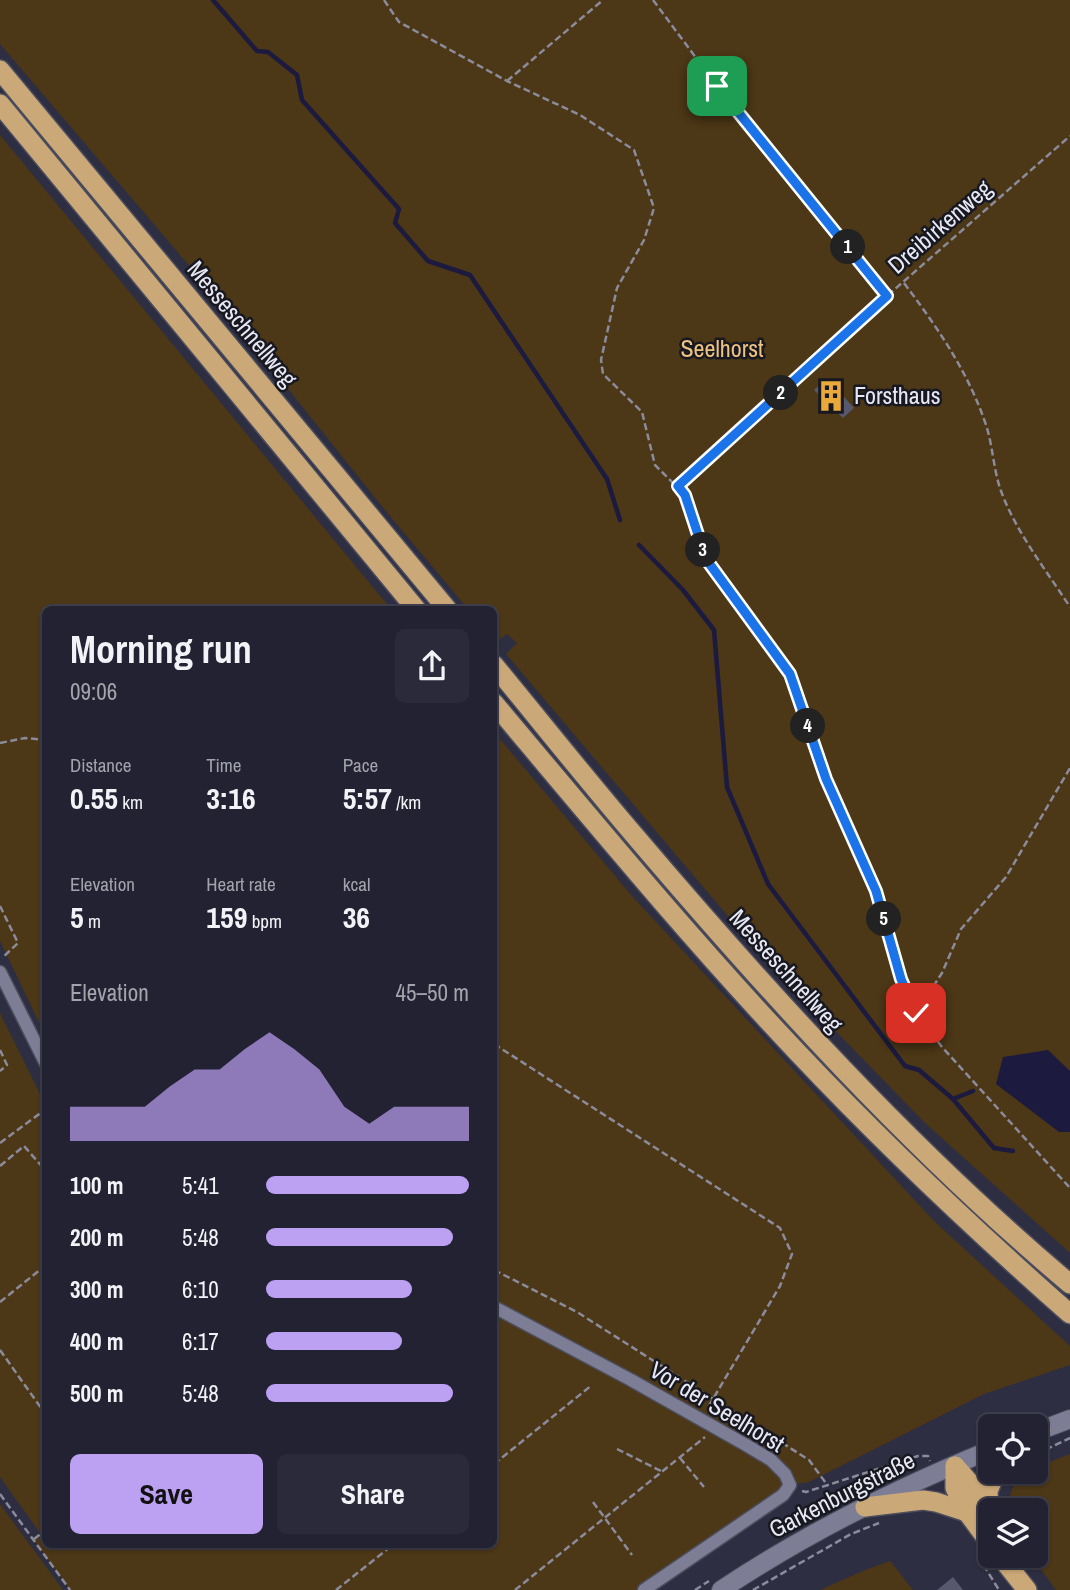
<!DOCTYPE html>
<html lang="en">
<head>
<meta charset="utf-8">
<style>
  body { margin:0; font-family:"Archivo Narrow",sans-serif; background:#2a2a3a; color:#f1f3f6; height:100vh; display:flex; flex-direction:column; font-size:26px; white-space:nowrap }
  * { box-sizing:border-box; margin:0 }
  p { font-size:23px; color:#a2a4ac }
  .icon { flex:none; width:38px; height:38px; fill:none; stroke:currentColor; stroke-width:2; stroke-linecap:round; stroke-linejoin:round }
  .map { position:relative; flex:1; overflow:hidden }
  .drawer { position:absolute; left:42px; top:606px; width:455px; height:942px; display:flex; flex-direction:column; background:#222232; border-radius:10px; box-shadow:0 2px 5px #0004,0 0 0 2px #3f3f4d }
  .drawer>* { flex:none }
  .fabs { position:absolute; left:978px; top:1414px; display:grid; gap:14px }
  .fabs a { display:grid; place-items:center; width:70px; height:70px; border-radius:10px; background:#222232; box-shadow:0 2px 5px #0004,0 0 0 2px #3f3f4d; font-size:35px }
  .pin { position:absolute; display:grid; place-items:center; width:60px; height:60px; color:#fff; margin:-30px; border-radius:14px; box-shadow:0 4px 10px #0006 }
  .km { position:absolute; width:35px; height:35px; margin:-18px; border-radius:50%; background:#222; color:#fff; font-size:19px; line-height:35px; text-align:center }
  .round { display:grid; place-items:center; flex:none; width:74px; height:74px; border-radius:10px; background:#2a2a3a }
  .head { display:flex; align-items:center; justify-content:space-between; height:119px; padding:0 28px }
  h1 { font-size:38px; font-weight:700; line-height:52px }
  .metrics { display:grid; grid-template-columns:repeat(3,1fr); gap:10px; height:119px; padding:7px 28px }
  .metrics div { display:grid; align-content:center }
  .metrics b { font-size:30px; font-weight:700 }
  .metrics small { font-size:19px; font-weight:400 }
  .metrics p { font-size:19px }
  .chart { height:196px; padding:14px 28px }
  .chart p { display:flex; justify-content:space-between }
  .chart svg { width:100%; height:126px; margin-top:7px; fill:#bca0f2; opacity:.7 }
  .button { display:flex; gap:14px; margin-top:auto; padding:14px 28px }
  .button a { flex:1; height:80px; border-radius:10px; background:#bca0f2; color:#111; font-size:28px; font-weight:700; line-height:80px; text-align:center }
  .button a+a { background:#2a2a3a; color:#f1f3f6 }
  ul { padding:0 28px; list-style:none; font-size:23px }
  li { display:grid; grid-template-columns:112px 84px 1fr; align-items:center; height:52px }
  li i { height:18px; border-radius:9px; background:#bca0f2 }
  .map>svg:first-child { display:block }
  .green { fill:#4c3716 }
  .water { fill:#1c1a3f }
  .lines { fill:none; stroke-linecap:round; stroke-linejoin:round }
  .stream { stroke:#1c1a3f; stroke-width:4.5 }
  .building { fill:#57586d }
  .minor-casing { stroke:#4c4d5d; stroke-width:15 }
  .secondary-casing { stroke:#4c4d5d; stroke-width:20 }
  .trunk-casing { stroke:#4c4d5d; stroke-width:22 }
  .path { stroke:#8b8b9b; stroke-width:2.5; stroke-dasharray:7 3.5; stroke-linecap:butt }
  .minor { stroke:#7d7e95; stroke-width:12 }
  .secondary { stroke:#7d7e95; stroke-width:18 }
  .trunk { stroke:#caa878; stroke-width:19 }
  .route-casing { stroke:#fff; stroke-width:14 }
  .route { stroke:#1a73e8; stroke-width:9 }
  .labels { text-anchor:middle; stroke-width:5; stroke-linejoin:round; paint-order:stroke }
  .street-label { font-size:24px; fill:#e7e8f4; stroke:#171820 }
  .park-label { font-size:24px; fill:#eec27f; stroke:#171820 }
  .poi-label { font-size:24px; fill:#e7e8f4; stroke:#171820; text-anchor:start }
</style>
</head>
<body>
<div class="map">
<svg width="1070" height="1590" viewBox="0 0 1070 1590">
  <rect width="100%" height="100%" fill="#2e2e42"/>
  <!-- green -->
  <g class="green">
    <path d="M0,0H1070V1253L925,1123L754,947L506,654L517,643L507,634L496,642L494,639V609H468L389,515L193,270L0,44Z"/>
    <path d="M0,135L391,609H46L45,1035L0,941Z"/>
    <path d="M494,732L632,896L934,1221L1070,1346V1365L984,1394L809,1482L790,1485L644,1590H70L34,1540L45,1532L46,1544H494Z"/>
    <path d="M0,1013L45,1104L46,1529L40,1533L0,1477Z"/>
    <path d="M1070,1454V1590H1056L1031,1556H1036V1510H1005L1014,1484L1047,1463Z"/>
    <path d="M0,1504L63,1590H0Z"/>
    <path d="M890,1561L913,1590H820L865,1570Z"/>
  </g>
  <!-- water -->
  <path class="water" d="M1048,1050L1070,1071V1132H1059L996,1084L1003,1057Z"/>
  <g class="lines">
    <!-- stream -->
    <g class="stream">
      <path d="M213,0L257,51L268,52L297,75L302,100L399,209L395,223L428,261L470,275L607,479L620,520"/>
      <path d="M639,545L683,590L714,630L727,787L768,884L905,1066L919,1070L953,1099L973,1091"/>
      <path d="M953,1099L994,1148L1013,1151"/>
    </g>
  </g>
  <!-- building -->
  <g class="building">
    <path d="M827,378L854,408L843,418L814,390Z"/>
    <path d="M953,1577L963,1590H937Z"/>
  </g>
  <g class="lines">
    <defs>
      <g id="minor">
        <path d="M0,972L46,1064"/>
        <path d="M494,1307L631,1380L746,1445L771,1460L785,1474L790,1485L783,1495L644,1590"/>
      </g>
      <g id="secondary">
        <path d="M1036,1432L1070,1419"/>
        <path d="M721,1590C805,1534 897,1488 990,1450"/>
      </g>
      <g id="trunk">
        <path d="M0,70L447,609"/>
        <path d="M0,104L416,609"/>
        <path d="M494,665C541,722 587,780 635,836C770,995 911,1150 1070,1284"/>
        <path d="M494,703C594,822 693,942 799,1054C885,1145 976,1231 1070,1314"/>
        <path d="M1036,1434L1041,1430"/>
        <path d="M955,1466V1488L967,1512L990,1543"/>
        <path d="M955,1466L970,1483L990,1524"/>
        <path d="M865,1507L923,1500L936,1502L967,1512"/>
        <path d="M989,1513L988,1491L996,1472"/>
        <path d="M1000,1556L1027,1590"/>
      </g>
    </defs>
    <!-- minor casing -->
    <use href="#minor" class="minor-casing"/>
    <!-- secondary casing -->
    <use href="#secondary" class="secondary-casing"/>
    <!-- trunk casing -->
    <use href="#trunk" class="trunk-casing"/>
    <!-- path -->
    <g class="path">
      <path d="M384,0L399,22L507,81L580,115L634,150L654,208L644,240L617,288L601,360L603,374L642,412L655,465L685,495L707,559L790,674L826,779L876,891L901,979L916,1013L942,1047L1070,1188"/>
      <path d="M653,0L717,86L887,296"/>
      <path d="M507,81L603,0"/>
      <path d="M904,283C937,327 967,370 985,422C993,444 993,469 1001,491C1016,532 1046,570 1070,607"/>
      <path d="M678,486L887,296L1070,136"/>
      <path d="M0,743L25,738L46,740"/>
      <path d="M0,906L18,943L2,958"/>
      <path d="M916,1013L942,973L961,929L1006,877L1070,768"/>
      <path d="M494,1044L780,1228L792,1254L780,1286L707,1409"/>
      <path d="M0,1050L7,1065L0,1071"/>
      <path d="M0,1143L46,1109"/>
      <path d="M0,1166L24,1146L46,1171"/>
      <path d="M494,1270L577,1312L809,1460L828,1486"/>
      <path d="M0,1302L46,1265"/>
      <path d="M0,1350L46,1415"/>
      <path d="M1008,1426L1024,1420"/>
      <path d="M617,1449L663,1472"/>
      <path d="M1036,1454L1070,1438"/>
      <path d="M680,1458L704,1487"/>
      <path d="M494,1464L592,1385"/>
      <path d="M802,1491L806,1492L918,1456H928L930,1461"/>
      <path d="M0,1494L70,1590"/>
      <path d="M593,1502L632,1555"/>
      <path d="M34,1539L46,1530"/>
      <path d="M978,1556L999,1590"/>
      <path d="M336,1590L394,1544"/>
      <path d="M515,1590L705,1437"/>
      <path d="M695,1590L709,1581"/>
      <path d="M753,1590L851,1534L879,1523"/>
    </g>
    <!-- minor -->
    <use href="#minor" class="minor"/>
    <!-- secondary -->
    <use href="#secondary" class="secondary"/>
    <!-- trunk -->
    <use href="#trunk" class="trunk"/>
  </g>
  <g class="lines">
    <defs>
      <path id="route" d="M717,86L887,296L678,486L685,495L706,559L790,674L826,779L876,891L901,979L916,1013"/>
    </defs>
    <!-- route casing -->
    <use href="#route" class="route-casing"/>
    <!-- route -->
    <use href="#route" class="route"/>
  </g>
  <!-- icons -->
  <defs>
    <symbol id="building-bare" viewBox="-9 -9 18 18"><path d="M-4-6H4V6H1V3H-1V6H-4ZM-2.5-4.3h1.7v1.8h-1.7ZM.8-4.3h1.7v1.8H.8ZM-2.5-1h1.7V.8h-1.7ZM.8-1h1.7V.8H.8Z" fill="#eaaa39" stroke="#171820" stroke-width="2.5" paint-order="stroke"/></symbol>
  </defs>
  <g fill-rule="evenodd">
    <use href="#building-bare" x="809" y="374" width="44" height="44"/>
  </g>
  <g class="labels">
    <!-- street labels -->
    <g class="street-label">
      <text transform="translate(940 227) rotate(-41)" y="8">Dreibirkenweg</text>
      <text transform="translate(242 324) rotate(50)" y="8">Messeschnellweg</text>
      <text transform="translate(786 971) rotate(48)" y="8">Messeschnellweg</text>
      <text transform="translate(717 1407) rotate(31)" y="8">Vor der Seelhorst</text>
      <text transform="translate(842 1495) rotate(-27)" y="8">Garkenburgstraße</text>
    </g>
    <!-- park labels -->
    <g class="park-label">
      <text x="722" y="357">Seelhorst</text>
    </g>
    <!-- poi labels -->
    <g class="poi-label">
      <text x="854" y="404">Forsthaus</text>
    </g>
  </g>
</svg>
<div class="fabs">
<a><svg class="icon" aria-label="locate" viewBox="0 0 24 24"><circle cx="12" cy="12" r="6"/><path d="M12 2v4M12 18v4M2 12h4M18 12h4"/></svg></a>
<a><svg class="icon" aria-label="layers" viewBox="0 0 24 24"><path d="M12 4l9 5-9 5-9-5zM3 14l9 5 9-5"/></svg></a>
</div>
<div class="pin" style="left:717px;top:86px;background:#1e9e55"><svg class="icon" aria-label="arrive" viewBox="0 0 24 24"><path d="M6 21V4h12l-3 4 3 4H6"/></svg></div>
<div class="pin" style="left:916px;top:1013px;background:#d93025"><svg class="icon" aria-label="check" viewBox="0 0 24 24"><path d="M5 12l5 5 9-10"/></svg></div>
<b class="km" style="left:848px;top:247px">1</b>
<b class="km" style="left:781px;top:393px">2</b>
<b class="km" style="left:703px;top:550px">3</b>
<b class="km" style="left:808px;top:726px">4</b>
<b class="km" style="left:884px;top:919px">5</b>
<section class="drawer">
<div class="head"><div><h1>Morning run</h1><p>09:06</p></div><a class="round"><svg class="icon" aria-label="share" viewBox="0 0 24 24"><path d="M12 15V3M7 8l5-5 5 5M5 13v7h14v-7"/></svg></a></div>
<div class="metrics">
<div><p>Distance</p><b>0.55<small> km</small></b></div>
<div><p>Time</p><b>3:16</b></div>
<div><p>Pace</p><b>5:57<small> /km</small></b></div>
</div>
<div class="metrics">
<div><p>Elevation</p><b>5<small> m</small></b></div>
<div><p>Heart rate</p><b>159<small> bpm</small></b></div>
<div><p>kcal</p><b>36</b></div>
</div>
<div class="chart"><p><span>Elevation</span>45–50 m</p>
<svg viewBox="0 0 160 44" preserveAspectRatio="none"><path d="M0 44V32L10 32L20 32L30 32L40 25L50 19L60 19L70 12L80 6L90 12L100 19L110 32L120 38L130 32L140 32L150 32L160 32V44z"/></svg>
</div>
<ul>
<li><b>100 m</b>5:41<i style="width:100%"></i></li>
<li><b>200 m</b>5:48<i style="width:92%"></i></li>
<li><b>300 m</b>6:10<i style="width:72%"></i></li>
<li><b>400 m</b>6:17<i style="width:67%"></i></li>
<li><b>500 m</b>5:48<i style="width:92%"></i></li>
</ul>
<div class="button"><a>Save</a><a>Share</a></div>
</section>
</div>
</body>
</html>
